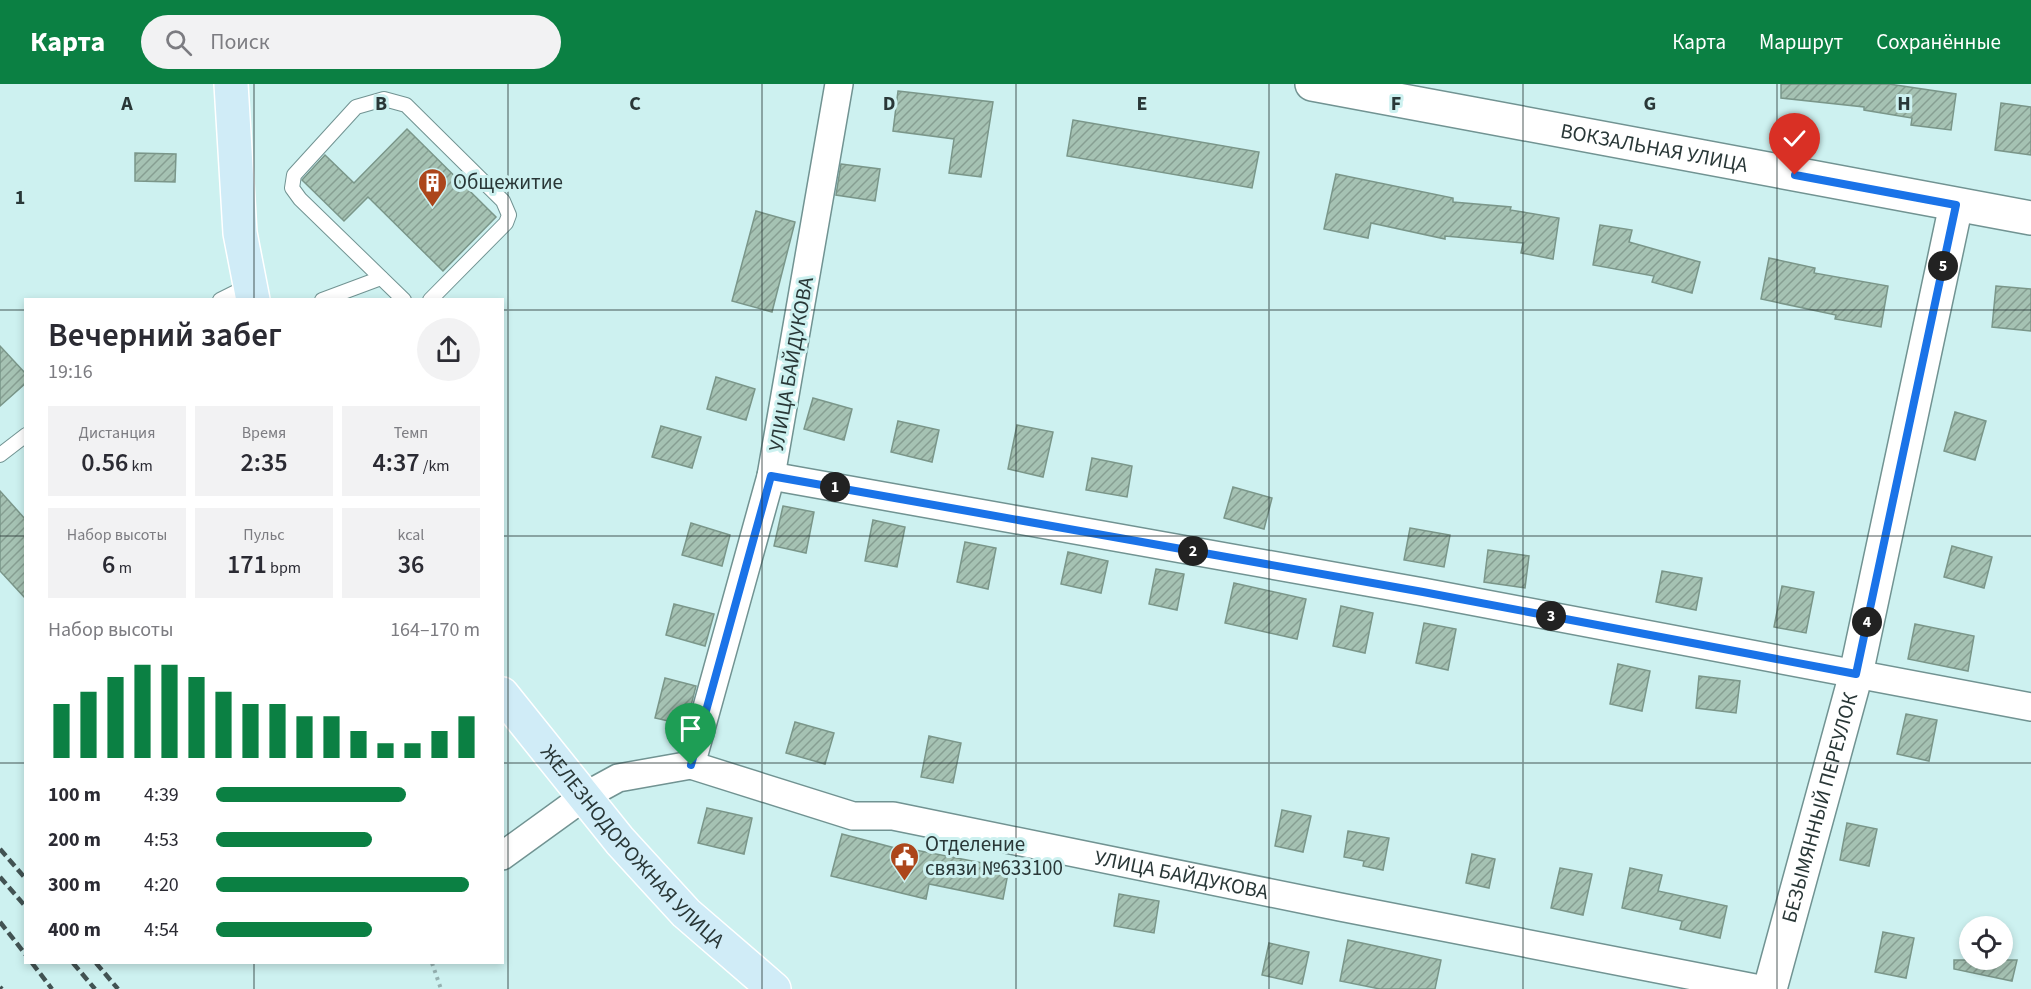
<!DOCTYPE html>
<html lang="ru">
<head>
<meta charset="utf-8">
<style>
  body { margin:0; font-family:"Source Sans 3",sans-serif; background:#f2f2f3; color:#2b2b33; height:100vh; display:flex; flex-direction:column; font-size:22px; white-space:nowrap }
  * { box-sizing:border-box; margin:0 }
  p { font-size:20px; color:#7c7c81 }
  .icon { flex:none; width:33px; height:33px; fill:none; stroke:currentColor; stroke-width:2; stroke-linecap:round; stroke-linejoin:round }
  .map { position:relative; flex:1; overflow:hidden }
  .details { position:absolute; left:24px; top:214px; width:480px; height:666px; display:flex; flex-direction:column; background:#fff; border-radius:0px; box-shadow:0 3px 9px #0003 }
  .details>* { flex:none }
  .fabs { position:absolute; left:1959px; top:832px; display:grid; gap:12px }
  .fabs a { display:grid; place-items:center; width:54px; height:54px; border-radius:50%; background:#fff; box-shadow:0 3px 9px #0003; font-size:30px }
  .pin { position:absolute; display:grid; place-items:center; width:51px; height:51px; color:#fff; margin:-62px -26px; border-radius:50% 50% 50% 0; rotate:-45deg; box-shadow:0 0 6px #0007 }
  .pin .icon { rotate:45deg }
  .km { position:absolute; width:30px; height:30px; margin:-15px; border-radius:50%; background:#222; color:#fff; font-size:16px; line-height:30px; text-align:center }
  .round { display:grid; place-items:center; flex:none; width:63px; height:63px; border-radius:32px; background:#f2f2f3 }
  .overview { display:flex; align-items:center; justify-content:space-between; height:102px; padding:0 24px }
  h1 { font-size:33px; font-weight:600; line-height:45px }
  .metrics { display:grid; grid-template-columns:repeat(3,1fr); gap:9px; height:102px; padding:6px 24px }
  .metrics div { display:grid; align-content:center; border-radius:0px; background:#f2f2f3; text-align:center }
  .metrics b { font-size:26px; font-weight:600 }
  .metrics small { font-size:16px; font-weight:400 }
  .metrics p { font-size:16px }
  .chart { height:168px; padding:12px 24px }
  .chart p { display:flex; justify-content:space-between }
  .chart svg { width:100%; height:108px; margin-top:6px; stroke:#0b8043; stroke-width:6 }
  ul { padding:0 24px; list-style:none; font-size:20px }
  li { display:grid; grid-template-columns:96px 72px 1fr; align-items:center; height:45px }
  li i { height:15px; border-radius:8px; background:#0b8043 }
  header { display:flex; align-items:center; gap:36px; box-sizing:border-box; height:84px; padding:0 30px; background:#0b8043; color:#fff }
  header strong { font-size:28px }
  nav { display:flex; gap:33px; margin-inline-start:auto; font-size:21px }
  .search { width:420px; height:54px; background:#f2f2f3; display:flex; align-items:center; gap:15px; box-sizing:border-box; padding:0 21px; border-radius:33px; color:#7c7c81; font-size:22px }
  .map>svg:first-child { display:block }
  .building { fill:url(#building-hatch); stroke:#7a9689; stroke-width:1.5 }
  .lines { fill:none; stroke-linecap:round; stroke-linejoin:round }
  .service-casing { stroke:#719392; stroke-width:16 }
  .minor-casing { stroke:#719392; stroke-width:30 }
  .tertiary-casing { stroke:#719392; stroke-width:36 }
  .primary-casing { stroke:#fff; stroke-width:36 }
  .path { stroke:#95b1b1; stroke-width:4; stroke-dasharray:3 4.5; stroke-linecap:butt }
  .service { stroke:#fff; stroke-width:14 }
  .minor { stroke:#fff; stroke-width:27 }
  .tertiary { stroke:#fff; stroke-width:33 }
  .primary { stroke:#d0ecf7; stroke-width:33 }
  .rail { stroke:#425353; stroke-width:4.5; stroke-dasharray:9 4.5; stroke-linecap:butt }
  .route-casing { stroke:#fff; stroke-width:12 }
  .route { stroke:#1a73e8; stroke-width:8 }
  .grid { fill:none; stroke:#293737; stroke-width:1.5; stroke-opacity:0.55 }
  .labels { text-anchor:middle; stroke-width:6; stroke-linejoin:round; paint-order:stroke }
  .street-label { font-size:21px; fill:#293737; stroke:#cdf1f0 }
  .poi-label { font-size:21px; fill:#293737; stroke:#cdf1f0; text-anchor:start }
  .grid-label { font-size:20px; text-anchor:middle; font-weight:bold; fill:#293737; stroke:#cdf1f0; stroke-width:6; stroke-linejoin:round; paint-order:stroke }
</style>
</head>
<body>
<header>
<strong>Карта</strong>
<div class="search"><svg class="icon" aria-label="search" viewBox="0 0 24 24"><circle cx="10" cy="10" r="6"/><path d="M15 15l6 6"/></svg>Поиск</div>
<nav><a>Карта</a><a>Маршрут</a><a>Сохранённые</a></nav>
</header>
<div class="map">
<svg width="2031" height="905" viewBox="0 0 2031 905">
  <defs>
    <pattern id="building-hatch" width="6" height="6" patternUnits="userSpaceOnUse" patternTransform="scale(1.5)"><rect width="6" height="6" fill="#a5c2b3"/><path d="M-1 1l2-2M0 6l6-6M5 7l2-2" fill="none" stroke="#869e92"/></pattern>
  </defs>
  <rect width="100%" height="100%" fill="#cdf1f0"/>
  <!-- building -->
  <g class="building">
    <path d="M1781,0H1889L1956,10L1951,46L1911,41L1912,34L1864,26V23L1781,14Z"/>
    <path d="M898,7L993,18L981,93L949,89L954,55L893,47Z"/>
    <path d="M2001,19L2031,23V71L1995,66Z"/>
    <path d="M1073,36L1259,68L1252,104L1067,72Z"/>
    <path d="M407,45L496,133L443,187L368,113L344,137L302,96L325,71L354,99Z"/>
    <path d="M135,69L176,70L175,98L135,97Z"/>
    <path d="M841,80L880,85L875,117L836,111Z"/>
    <path d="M1336,90L1453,114V118L1511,123L1510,126L1559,134L1553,175L1521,169L1523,159L1445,152V155L1371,139L1368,154L1324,145Z"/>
    <path d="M756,127L795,138L772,228L732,217Z"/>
    <path d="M1600,141L1632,146L1629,158L1700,178L1692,209L1652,198L1654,192L1593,181Z"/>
    <path d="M1769,174L1815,184L1814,189L1888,202L1881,243L1835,235L1836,231L1761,215Z"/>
    <path d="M1996,202L2031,205V247L1992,243Z"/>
    <path d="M0,262L26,290V299L0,322Z"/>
    <path d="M716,293L755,305L746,336L707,325Z"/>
    <path d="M813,314L852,325L844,356L804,345Z"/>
    <path d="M1955,328L1986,337L1975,376L1944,367Z"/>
    <path d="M898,337L939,346L932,378L891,368Z"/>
    <path d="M1017,341L1053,348L1043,393L1008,385Z"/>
    <path d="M661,342L701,353L692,384L652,373Z"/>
    <path d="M1092,374L1132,382L1127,413L1086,406Z"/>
    <path d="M1233,403L1272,414L1264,445L1224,434Z"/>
    <path d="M0,407L26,436V515L0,487Z"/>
    <path d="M783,422L814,428L806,469L774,462Z"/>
    <path d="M873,436L905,443L897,483L865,477Z"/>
    <path d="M691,439L730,451L722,482L682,471Z"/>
    <path d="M1410,444L1450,451L1444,483L1404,476Z"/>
    <path d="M965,458L996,464L988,505L957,498Z"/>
    <path d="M1952,462L1992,473L1984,504L1944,493Z"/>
    <path d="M1488,466L1529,472L1525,504L1484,498Z"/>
    <path d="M1068,468L1108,477L1101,509L1061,500Z"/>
    <path d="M1156,485L1184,490L1177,526L1149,520Z"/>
    <path d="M1662,487L1702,494L1696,526L1656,518Z"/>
    <path d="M1234,499L1306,515L1297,555L1225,539Z"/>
    <path d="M1782,502L1814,508L1806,549L1774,543Z"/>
    <path d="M674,520L714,530L705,562L666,551Z"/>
    <path d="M1341,522L1373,529L1365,569L1333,562Z"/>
    <path d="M1424,539L1456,545L1448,586L1416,579Z"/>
    <path d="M1915,540L1974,552L1968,587L1908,575Z"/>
    <path d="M1618,580L1650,587L1642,627L1610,620Z"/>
    <path d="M1699,592L1740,597L1736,629L1696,624Z"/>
    <path d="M665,594L696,602L686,641L655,634Z"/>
    <path d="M1906,630L1937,636L1929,677L1897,670Z"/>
    <path d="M795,638L834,649L825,680L786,669Z"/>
    <path d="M929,652L961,659L953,699L921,693Z"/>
    <path d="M707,724L752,734L744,770L698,759Z"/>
    <path d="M1282,726L1311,732L1303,768L1275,762Z"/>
    <path d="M1847,739L1877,745L1869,782L1840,776Z"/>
    <path d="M1348,747L1389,754L1383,786L1363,782L1364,777L1344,773Z"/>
    <path d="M842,750L899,765L900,763L1009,784L1003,815L929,800L926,815L831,792Z"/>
    <path d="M1472,770L1495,775L1489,804L1466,799Z"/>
    <path d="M1560,784L1592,790L1583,831L1551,824Z"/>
    <path d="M1630,784L1662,791L1658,807L1727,822L1720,854L1680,845L1682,837L1622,824Z"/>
    <path d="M1119,810L1159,817L1154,849L1114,842Z"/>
    <path d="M1883,848L1914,854L1906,894L1875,888Z"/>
    <path d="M1348,856L1441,876L1435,905H1380L1340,897Z"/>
    <path d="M1269,859L1309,868L1302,900L1262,891Z"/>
    <path d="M1954,876H2017L2012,897L1954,885Z"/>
  </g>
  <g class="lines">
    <defs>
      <g id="service">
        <path d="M220,216L250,201"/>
        <path d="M322,216L381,194"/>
        <path d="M404,216L300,115L292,104L294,91L356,23L384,15L406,21L503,117L509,131L506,139L430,216"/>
        <path d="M0,371L26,351"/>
      </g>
      <g id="minor">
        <path id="s1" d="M839,0L771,392L691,681L853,732H893L1340,823L1760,905"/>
        <path d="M771,392L1423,508L2031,623"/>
        <path d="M502,772L585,712L618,694L691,681"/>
      </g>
      <g id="tertiary">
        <path id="s2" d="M1312,0L2031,134"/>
        <path id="s3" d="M1770,905L1856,590L1956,121"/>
      </g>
      <g id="primary">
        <path d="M231,0L240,149L253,216"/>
        <path id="s4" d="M502,610L620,757L686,829L774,905"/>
      </g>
    </defs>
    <!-- service casing -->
    <use href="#service" class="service-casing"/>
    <!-- minor casing -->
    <use href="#minor" class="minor-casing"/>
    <!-- tertiary casing -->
    <use href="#tertiary" class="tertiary-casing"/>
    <!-- primary casing -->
    <use href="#primary" class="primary-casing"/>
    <!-- path -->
    <path class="path" d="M432,879L441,905"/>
    <!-- service -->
    <use href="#service" class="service"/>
    <!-- minor -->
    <use href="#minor" class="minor"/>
    <!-- tertiary -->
    <use href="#tertiary" class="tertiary"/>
    <!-- primary -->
    <use href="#primary" class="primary"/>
    <!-- rail -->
    <g class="rail">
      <path d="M0,765L26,795"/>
      <path d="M0,793L26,823"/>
      <path d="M0,838L26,871"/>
      <path d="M32,879L52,905"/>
      <path d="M73,879L95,905"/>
      <path d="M96,879L118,905"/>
      <path d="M0,903L2,905"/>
    </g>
  </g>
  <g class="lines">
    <defs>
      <path id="route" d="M691,681L771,392L1423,508L1856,590L1956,121L1795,91"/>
    </defs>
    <!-- route casing -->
    <use href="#route" class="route-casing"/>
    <!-- route -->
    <use href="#route" class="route"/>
  </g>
  <!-- grid -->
  <path class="grid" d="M254,0V216M508,0V905M762,0V905M1016,0V905M1269,0V905M1523,0V905M1777,0V905M0,226H26M502,226H2031M0,452H26M502,452H2031M0,679H26M502,679H2031M254,879V905"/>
  <!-- icons -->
  <defs>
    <symbol id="building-pin" viewBox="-11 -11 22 30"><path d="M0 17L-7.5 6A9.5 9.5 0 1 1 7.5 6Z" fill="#ac461b" stroke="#cdf1f0"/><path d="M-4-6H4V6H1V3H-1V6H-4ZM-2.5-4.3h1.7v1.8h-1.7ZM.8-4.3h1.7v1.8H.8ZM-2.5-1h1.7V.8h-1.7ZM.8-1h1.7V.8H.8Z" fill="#fff"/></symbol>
    <symbol id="civic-pin" viewBox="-11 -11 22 30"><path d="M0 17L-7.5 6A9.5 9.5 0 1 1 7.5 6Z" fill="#ac461b" stroke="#cdf1f0"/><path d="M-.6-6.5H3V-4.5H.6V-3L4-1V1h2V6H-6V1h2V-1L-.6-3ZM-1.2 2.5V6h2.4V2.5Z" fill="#fff"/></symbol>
  </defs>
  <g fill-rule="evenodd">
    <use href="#building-pin" x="416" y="82" width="33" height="45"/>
    <use href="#civic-pin" x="888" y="756" width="33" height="45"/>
  </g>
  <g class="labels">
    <!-- street labels -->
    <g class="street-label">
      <text dy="7" stroke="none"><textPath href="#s2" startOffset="348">ВОКЗАЛЬНАЯ УЛИЦА</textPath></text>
      <text transform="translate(791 280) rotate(-80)" y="7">УЛИЦА БАЙДУКОВА</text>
      <text dy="7" stroke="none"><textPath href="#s3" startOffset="188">БЕЗЫМЯННЫЙ ПЕРЕУЛОК</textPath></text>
      <text dy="7" stroke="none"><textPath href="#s4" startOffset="201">ЖЕЛЕЗНОДОРОЖНАЯ УЛИЦА</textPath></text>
      <text dy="7" stroke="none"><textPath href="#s1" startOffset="1202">УЛИЦА БАЙДУКОВА</textPath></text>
    </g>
    <!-- poi labels -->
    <g class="poi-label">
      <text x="453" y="105">Общежитие</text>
      <text x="925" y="767">Отделение<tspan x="925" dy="24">связи №633100</tspan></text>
    </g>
  </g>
  <g class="grid-label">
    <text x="127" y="26">A</text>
    <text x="381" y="26">B</text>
    <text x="635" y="26">C</text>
    <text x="889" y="26">D</text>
    <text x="1142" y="26">E</text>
    <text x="1396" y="26">F</text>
    <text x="1650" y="26">G</text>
    <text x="1904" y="26">H</text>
    <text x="20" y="120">1</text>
  </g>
</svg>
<div class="fabs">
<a><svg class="icon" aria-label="locate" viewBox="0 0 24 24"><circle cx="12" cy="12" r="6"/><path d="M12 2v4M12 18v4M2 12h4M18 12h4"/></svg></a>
</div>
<div class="pin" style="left:691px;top:681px;background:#1e9e55"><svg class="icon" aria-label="arrive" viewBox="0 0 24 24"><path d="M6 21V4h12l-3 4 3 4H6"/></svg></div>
<div class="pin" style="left:1795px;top:91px;background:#d93025"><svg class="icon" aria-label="check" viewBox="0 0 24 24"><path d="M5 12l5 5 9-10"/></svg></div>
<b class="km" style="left:835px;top:403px">1</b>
<b class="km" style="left:1193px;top:467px">2</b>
<b class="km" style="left:1551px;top:532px">3</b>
<b class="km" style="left:1867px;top:538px">4</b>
<b class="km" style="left:1943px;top:182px">5</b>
<section class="details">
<div class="overview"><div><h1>Вечерний забег</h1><p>19:16</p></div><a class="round"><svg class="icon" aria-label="share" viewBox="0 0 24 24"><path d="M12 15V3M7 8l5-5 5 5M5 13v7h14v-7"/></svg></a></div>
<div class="metrics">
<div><p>Дистанция</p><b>0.56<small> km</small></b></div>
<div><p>Время</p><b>2:35</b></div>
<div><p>Темп</p><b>4:37<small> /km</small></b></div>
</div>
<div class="metrics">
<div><p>Набор высоты</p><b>6<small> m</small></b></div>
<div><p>Пульс</p><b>171<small> bpm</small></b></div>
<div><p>kcal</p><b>36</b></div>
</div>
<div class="chart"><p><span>Набор высоты</span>164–170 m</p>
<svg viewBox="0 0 160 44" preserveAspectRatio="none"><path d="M5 44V22M15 44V17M25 44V11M35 44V6M45 44V6M55 44V11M65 44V17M75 44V22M85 44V22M95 44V27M105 44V27M115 44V33M125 44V38M135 44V38M145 44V33M155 44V27"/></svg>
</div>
<ul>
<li><b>100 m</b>4:39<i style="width:72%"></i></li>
<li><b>200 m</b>4:53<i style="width:59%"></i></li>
<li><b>300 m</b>4:20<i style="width:96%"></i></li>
<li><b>400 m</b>4:54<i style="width:59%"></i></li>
</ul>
</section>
</div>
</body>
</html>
